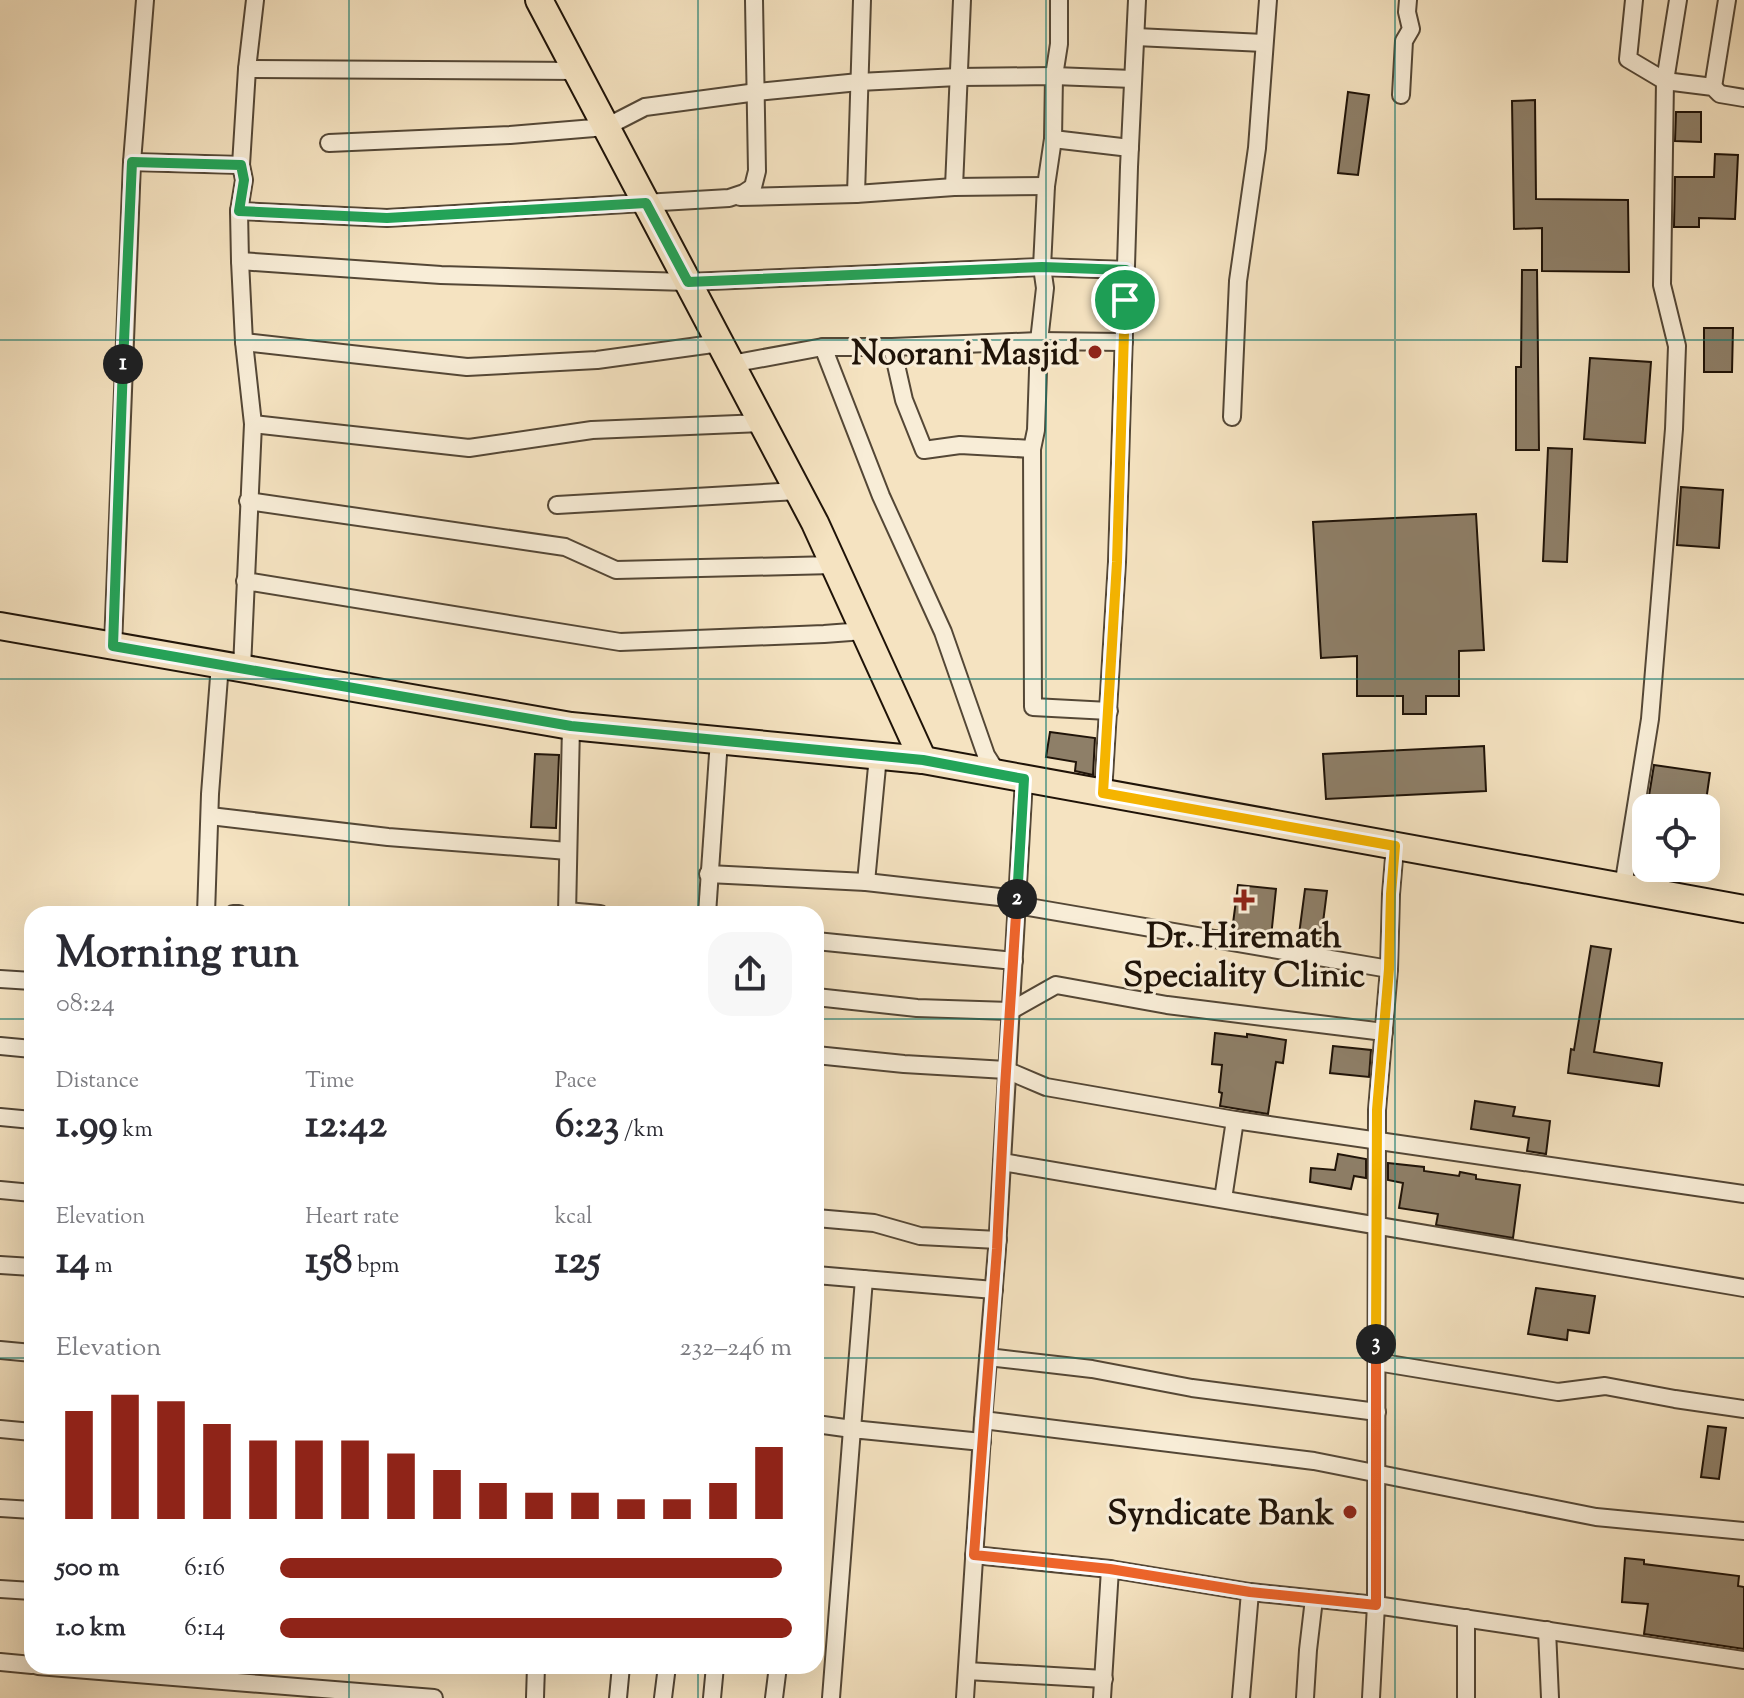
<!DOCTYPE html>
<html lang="en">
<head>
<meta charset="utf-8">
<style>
  body { margin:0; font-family:"Sorts Mill Goudy",serif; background:#f7f7f7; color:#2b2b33; height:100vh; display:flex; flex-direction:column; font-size:30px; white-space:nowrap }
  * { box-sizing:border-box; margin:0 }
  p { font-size:26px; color:#7c7c81 }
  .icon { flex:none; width:44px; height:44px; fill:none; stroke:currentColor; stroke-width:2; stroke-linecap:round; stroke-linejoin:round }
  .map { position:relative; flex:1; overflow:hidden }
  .drawer { position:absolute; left:24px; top:906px; width:800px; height:768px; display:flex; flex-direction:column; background:#fff; border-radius:24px; box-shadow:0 8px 32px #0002 }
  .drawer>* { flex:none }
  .controls { position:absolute; left:1632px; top:794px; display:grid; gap:16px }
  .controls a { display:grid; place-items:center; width:88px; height:88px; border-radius:16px; background:#fff; box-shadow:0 8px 32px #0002; font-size:40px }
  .pin { position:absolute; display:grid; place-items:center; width:68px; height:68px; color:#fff; margin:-34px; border:4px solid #fff; border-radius:50%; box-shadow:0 2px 8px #0007 }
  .km { position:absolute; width:40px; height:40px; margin:-20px; border-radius:50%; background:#222; color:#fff; font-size:22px; line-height:40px; text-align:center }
  .round { display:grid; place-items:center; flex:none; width:84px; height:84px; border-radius:24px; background:#f7f7f7 }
  .summary { display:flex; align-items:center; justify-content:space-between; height:136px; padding:0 32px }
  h1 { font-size:44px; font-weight:700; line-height:60px }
  .metrics { display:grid; grid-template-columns:repeat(3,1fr); gap:12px; height:136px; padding:8px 32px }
  .metrics div { display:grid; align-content:center }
  .metrics b { font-size:40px; font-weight:700 }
  .metrics small { font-size:22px; font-weight:400 }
  .metrics p { font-size:22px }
  .chart { height:224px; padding:16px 32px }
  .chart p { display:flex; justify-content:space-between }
  .chart svg { width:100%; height:144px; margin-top:8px; stroke:#8f2418; stroke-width:6 }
  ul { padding:0 32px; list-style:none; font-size:26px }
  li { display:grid; grid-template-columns:128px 96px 1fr; align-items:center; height:60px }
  li i { height:20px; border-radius:10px; background:#8f2418 }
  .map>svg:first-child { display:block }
  .building { fill:#8e7f68; stroke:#1f1308; stroke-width:2 }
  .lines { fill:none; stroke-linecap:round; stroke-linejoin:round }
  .street-casing { stroke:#544736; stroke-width:20 }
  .primary-casing { stroke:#1f1308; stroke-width:30 }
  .street { stroke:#f8edd7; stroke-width:16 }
  .primary { stroke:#f5e3c1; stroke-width:26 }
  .split-1-casing { stroke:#fff; stroke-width:16 }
  .split-2-casing { stroke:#fff; stroke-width:16 }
  .split-3-casing { stroke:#fff; stroke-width:16 }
  .split-4-casing { stroke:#fff; stroke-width:16 }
  .split-1 { stroke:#22a559; stroke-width:10 }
  .split-2 { stroke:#22a559; stroke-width:10 }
  .split-3 { stroke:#f0652b; stroke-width:10 }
  .split-4 { stroke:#f5b400; stroke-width:10 }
  .grid { fill:none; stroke:#0f766e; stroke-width:2; stroke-opacity:0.55 }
  .poi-dot { fill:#8f2418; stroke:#f8edd7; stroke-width:3 }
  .labels { text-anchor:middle; stroke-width:6; stroke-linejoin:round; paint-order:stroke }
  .poi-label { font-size:34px; font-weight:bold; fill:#1f1308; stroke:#f8edd7; text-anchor:end }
</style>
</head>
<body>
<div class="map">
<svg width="1744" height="1698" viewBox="0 0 1744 1698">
  <rect width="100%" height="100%" fill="#f5e3c1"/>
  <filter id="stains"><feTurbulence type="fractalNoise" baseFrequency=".0025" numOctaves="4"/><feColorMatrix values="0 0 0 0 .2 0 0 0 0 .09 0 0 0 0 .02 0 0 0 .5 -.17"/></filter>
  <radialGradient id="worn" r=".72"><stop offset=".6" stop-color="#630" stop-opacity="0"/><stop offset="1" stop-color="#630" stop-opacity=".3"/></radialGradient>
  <!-- building -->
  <g class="building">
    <path d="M1348,92L1369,95L1358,175L1338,173Z"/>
    <path d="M1535,100L1536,199L1628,200L1629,272L1542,271V228L1514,229L1512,101Z"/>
    <path d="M1676,112H1701V142L1675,141Z"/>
    <path d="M1715,154L1738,155L1735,219L1699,218V227H1674L1675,177H1714Z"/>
    <path d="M1522,270H1537L1539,450H1516V367H1521Z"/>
    <path d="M1704,328H1733L1732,372H1704Z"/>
    <path d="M1590,358L1651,362L1645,443L1584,439Z"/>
    <path d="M1548,448L1572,449L1567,562L1543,561Z"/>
    <path d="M1681,487L1723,490L1719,548L1677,545Z"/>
    <path d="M1476,514L1484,650L1459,651V696H1426V714H1403V696H1357V656L1321,658L1313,522Z"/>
    <path d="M1050,732L1095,738L1093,775L1075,771L1076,762L1046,757Z"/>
    <path d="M1484,746L1486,791L1326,799L1323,754Z"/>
    <path d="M535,754L559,755L556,828L531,827Z"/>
    <path d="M1654,765L1710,773L1705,808H1647Z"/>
    <path d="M1238,885L1276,889L1271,937L1232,931Z"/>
    <path d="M1305,889L1327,891L1320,946L1298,942Z"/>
    <path d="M1591,946L1611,949L1594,1052L1662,1063L1659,1086L1568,1073L1571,1049L1574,1050Z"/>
    <path d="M1215,1033L1247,1037V1034L1286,1040L1283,1063L1276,1062L1268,1114L1220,1106L1222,1093L1219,1092L1222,1065L1212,1064Z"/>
    <path d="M1333,1046L1371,1050L1369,1077L1330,1073Z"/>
    <path d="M1475,1101L1515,1107L1513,1116L1550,1121L1546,1154L1527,1151L1529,1138L1471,1129Z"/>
    <path d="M1338,1154L1366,1159V1178L1354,1176L1351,1189L1310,1182L1311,1168L1335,1170Z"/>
    <path d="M1388,1163L1424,1167V1171L1459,1176L1460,1172L1476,1175V1179L1520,1185L1513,1238L1436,1225L1438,1214L1399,1208L1403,1183L1388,1180Z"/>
    <path d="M1536,1288L1595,1296L1589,1333L1568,1330L1567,1340L1528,1334Z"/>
    <path d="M1708,1426L1726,1428L1719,1479L1701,1477Z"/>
    <path d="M1625,1558L1644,1560V1564L1739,1576L1738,1586L1744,1587V1649L1644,1634L1648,1604L1622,1602Z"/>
  </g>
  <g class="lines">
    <defs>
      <g id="street">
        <path d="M1059,0V44L1054,76L1053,139L1046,186L1042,267L1045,288L1039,341L1036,430L1032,449L1033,707L1109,711"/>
        <path d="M1634,0L1628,59L1665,81L1713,87L1720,94L1744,98"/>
        <path d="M1136,37L1264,43"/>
        <path d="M247,69L576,71"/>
        <path d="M1713,87L1727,0"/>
        <path d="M1401,95L1404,41L1411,29L1407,12L1408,0"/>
        <path d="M1053,139L1130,148"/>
        <path d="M329,143L510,135L606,127L645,107L757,92L859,82L958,77L1054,76L1133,79"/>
        <path d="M132,162L241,165"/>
        <path d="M954,187L962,0"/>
        <path d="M856,194L862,0"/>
        <path d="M740,197L856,194L954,187L1046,186"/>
        <path d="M239,211L387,218L729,198L744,193L753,187L757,171L754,0"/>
        <path d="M240,261L441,275L688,282L1042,267L1126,270"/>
        <path d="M244,342L467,367L597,360L720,343"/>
        <path d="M823,347L881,496L943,632L986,755L998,774"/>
        <path d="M892,347L904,400L924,450L960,445L1032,449"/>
        <path d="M731,364L823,347H892L1039,341L1124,342"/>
        <path d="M1232,417L1238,281L1257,148L1268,0"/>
        <path d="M253,424L469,448L592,430L762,423"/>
        <path d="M248,501L565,547L616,570L834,565"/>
        <path d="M557,505L798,491"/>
        <path d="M245,581L620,642L824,634L864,631"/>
        <path d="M113,646L132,162L145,0"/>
        <path d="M242,668L253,424L244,342L240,261L239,211L244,180L241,165L247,69L255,0"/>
        <path d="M1103,793L1117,562L1129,167L1137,0"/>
        <path d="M210,816L388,837L568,851"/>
        <path d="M708,874L866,882L1017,899"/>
        <path d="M866,882L878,756"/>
        <path d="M1623,887L1650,719L1674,429L1677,346L1662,285L1665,81L1678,0"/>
        <path d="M1017,905L1389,969"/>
        <path d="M567,911L600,914"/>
        <path d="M206,914L210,794L220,664"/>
        <path d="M233,914H239"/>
        <path d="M567,914L571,726"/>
        <path d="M707,914L719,740"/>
        <path d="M816,941L1014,961"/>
        <path d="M0,979L32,981"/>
        <path d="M816,997L917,1008L1010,1011L1056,985L1167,1005L1384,1032"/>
        <path d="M0,1046L32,1049"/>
        <path d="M816,1055L904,1064L1006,1070L1046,1087L1235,1120L1744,1194"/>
        <path d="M0,1117L32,1120"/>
        <path d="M1002,1162L1744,1288"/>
        <path d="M0,1190L32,1193"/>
        <path d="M1223,1199L1235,1120"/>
        <path d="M816,1218L874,1223L920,1236L998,1240"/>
        <path d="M0,1265L32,1267"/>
        <path d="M816,1275L994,1290"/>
        <path d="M0,1350L32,1353"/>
        <path d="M988,1357L1092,1369L1192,1388L1377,1412"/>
        <path d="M1377,1362L1558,1392L1605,1386L1675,1399L1744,1409"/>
        <path d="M983,1420L1314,1461L1596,1517L1744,1531"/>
        <path d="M816,1424L852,1429L864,1279"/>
        <path d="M0,1429L32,1432"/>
        <path d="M0,1508L32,1510"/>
        <path d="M974,1555L1110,1569"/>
        <path d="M0,1589L32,1591"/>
        <path d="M1547,1630L1550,1698"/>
        <path d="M0,1662L32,1665"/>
        <path d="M38,1666L434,1698"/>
        <path d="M967,1671L1104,1679"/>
        <path d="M535,1698L536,1666"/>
        <path d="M618,1698L621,1666"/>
        <path d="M663,1698L667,1666"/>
        <path d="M712,1698L715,1666"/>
        <path d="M774,1698L778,1666"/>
        <path d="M831,1698L852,1429L982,1442"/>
        <path d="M965,1698L983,1420L997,1249L1024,779"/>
        <path d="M1102,1698L1110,1569L1250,1592L1376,1605L1377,1110L1389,969L1391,894L1395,846"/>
        <path d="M1241,1698L1250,1592"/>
        <path d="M1305,1698L1308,1650L1314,1599"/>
        <path d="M1371,1698L1376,1605L1744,1660"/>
        <path d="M1466,1698V1618"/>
      </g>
      <g id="primary">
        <path d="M539,0L815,523L923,760"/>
        <path d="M0,626L571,726L923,760L1744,909"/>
      </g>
    </defs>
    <!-- street casing -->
    <use href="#street" class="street-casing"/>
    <!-- primary casing -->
    <use href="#primary" class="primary-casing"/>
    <!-- street -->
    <use href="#street" class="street"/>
    <!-- primary -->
    <use href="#primary" class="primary"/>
  </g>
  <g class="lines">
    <defs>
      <path id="split-1" d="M123,364L132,162L241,165L244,180L239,211L387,218L646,203L688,282L1042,267L1126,270L1125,300"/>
      <path id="split-2" d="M123,364L113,646L571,726L923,760L1024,779L1017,899"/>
      <path id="split-3" d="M1017,899L1005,1087L997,1249L974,1555L1110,1569L1250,1592L1376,1605V1344"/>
      <path id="split-4" d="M1125,300L1117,562L1103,793L1395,846L1391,894L1389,969L1377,1110L1376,1344"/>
    </defs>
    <!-- split-1 casing -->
    <use href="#split-1" class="split-1-casing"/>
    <!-- split-2 casing -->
    <use href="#split-2" class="split-2-casing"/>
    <!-- split-3 casing -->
    <use href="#split-3" class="split-3-casing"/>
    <!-- split-4 casing -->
    <use href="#split-4" class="split-4-casing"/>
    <!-- split-1 -->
    <use href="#split-1" class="split-1"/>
    <!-- split-2 -->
    <use href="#split-2" class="split-2"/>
    <!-- split-3 -->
    <use href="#split-3" class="split-3"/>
    <!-- split-4 -->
    <use href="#split-4" class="split-4"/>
  </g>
  <!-- grid -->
  <path class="grid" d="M349,0V914M698,0V914M1046,0V1698M1395,0V1698M0,340H1744M0,679H1744M0,1019H32M816,1019H1744M0,1358H32M816,1358H1744M349,1666V1698M698,1666V1698"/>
  <!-- markers -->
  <g class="poi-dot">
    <circle cx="1095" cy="352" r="8"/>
    <path d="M1240 888h8v8h8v8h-8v8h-8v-8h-8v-8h8z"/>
    <circle cx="1350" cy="1512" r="8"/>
  </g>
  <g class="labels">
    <!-- poi labels -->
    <g class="poi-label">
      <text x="1079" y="364">Noorani Masjid</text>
      <text x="1244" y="947" text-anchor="middle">Dr. Hiremath<tspan x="1244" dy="39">Speciality Clinic</tspan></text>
      <text x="1334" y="1524">Syndicate Bank</text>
    </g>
  </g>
  <rect width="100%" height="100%" filter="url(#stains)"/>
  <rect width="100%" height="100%" fill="url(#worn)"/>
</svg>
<div class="controls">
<a><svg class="icon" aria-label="locate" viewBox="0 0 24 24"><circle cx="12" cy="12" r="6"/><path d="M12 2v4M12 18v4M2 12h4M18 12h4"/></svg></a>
</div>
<div class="pin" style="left:1125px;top:300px;background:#1e9e55"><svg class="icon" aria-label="arrive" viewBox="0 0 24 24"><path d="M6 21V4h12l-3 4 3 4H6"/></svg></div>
<b class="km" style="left:123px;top:364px">1</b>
<b class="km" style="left:1017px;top:899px">2</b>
<b class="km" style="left:1376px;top:1344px">3</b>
<section class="drawer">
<div class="summary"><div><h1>Morning run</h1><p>08:24</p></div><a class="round"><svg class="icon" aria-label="share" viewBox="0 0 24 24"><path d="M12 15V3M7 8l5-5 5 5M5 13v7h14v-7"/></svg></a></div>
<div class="metrics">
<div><p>Distance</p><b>1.99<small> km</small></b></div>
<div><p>Time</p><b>12:42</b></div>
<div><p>Pace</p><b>6:23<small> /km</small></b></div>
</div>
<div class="metrics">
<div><p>Elevation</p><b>14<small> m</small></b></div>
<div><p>Heart rate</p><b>158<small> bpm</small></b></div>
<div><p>kcal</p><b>125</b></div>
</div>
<div class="chart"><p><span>Elevation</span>232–246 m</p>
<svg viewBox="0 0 160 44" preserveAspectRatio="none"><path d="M5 44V11M15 44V6M25 44V8M35 44V15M45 44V20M55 44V20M65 44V20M75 44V24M85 44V29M95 44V33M105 44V36M115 44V36M125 44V38M135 44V38M145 44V33M155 44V22"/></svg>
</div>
<ul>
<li><b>500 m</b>6:16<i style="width:98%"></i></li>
<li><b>1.0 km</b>6:14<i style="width:100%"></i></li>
</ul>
</section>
</div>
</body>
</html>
